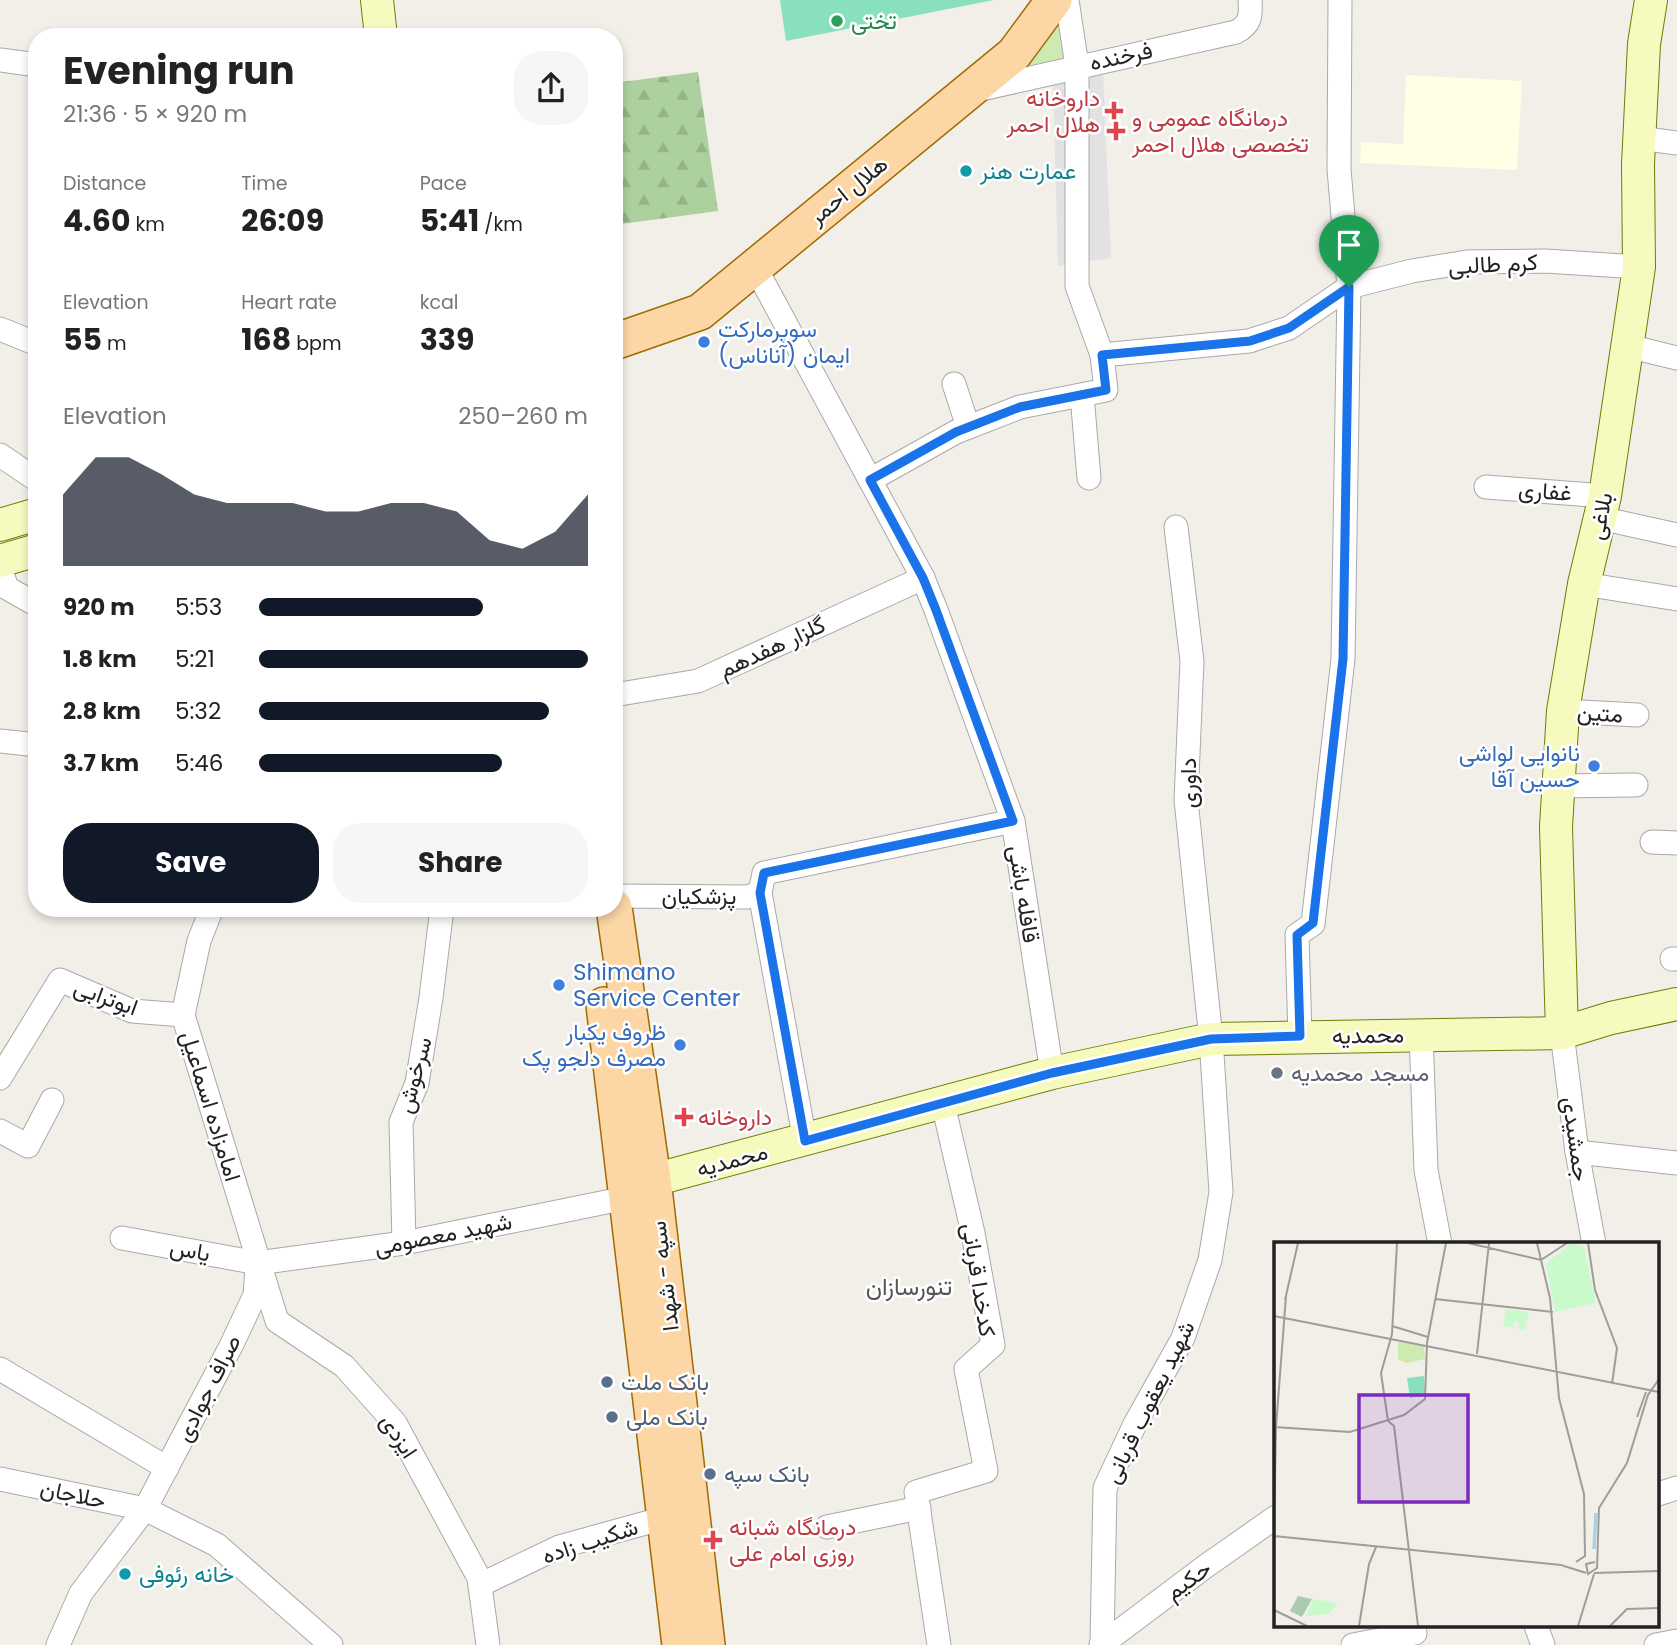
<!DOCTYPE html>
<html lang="en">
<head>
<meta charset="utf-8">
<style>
  body { margin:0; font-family:Poppins,Vazirmatn,sans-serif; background:#f6f6f6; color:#222; height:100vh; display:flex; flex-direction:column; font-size:26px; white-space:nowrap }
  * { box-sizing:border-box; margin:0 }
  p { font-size:23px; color:#767676 }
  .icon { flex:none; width:38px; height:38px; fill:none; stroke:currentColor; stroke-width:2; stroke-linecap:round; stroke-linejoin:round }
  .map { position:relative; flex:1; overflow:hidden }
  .drawer { position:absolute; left:28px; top:28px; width:595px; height:889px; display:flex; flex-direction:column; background:#fff; border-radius:28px; box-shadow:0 4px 10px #0003 }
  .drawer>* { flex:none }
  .pin { position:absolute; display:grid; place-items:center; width:60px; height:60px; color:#fff; margin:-72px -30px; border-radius:50% 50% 50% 0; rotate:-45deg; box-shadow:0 0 7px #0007 }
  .pin .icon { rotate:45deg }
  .round { display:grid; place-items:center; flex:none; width:74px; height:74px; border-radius:28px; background:#f6f6f6 }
  .summary { display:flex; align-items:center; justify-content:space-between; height:119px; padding:0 35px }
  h1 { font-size:38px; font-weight:700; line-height:52px }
  .figures { display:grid; grid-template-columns:repeat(3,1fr); gap:10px; height:119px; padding:7px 35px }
  .figures div { display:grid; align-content:center }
  .figures b { font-size:30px; font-weight:700 }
  .figures small { font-size:19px; font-weight:400 }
  .figures p { font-size:19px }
  .chart { height:196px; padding:14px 35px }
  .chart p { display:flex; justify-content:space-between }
  .chart svg { width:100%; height:126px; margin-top:7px; fill:#111827; opacity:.7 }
  .action { display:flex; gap:14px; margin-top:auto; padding:14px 35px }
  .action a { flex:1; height:80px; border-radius:28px; background:#111827; color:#fff; font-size:28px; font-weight:700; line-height:80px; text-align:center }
  .action a+a { background:#f6f6f6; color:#222 }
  ul { padding:0 35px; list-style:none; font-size:23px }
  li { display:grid; grid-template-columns:112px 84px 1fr; align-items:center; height:52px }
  li i { height:18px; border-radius:9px; background:#111827 }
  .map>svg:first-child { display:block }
  .education { fill:#ffffe5 }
  .grass { fill:#cdebb0 }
  .forest { fill:url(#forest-firs) }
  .pitch { fill:#88e0be }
  .parking { fill:#e2e2e2 }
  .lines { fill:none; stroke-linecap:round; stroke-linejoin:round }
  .street-casing { stroke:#a9a9a9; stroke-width:25 }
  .secondary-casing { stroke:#707d05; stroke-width:34 }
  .primary-casing { stroke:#a06b00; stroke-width:38 }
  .street { stroke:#fff; stroke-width:23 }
  .secondary { stroke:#f7fabf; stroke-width:32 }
  .primary { stroke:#fcd6a4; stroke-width:35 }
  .route-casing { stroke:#fff; stroke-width:14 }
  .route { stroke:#1a73e8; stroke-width:9 }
  .leisure-dot { fill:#2e9e5b; stroke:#fff; stroke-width:2.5 }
  .health-dot { fill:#e0444e; stroke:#fff; stroke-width:2.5 }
  .culture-dot { fill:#0f9aa8; stroke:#fff; stroke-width:2.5 }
  .shop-dot { fill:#3f7fe0; stroke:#fff; stroke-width:2.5 }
  .worship-dot { fill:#6b7280; stroke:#fff; stroke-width:2.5 }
  .service-dot { fill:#5c6f8a; stroke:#fff; stroke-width:2.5 }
  .labels { text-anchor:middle; stroke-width:5; stroke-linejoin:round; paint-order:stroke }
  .leisure-label { font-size:23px; fill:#27864d; stroke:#fff; text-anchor:start }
  .street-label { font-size:23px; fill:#222; stroke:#fff }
  .health-label { font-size:23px; fill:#be3a42; stroke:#fff; text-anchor:start }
  .culture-label { font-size:23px; fill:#0d838f; stroke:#fff; text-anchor:start }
  .shop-label { font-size:23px; fill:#366cbe; stroke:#fff; text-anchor:start }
  .worship-label { font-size:23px; fill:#5b616d; stroke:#fff; text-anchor:start }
  .service-label { font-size:23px; fill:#4e5e75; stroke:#fff; text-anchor:start }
  .neighbourhood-label { font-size:24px; fill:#555; stroke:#fff }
  .inset-river { fill:none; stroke:#aad3df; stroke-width:3.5 }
  .inset-road { fill:none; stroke:#9f9d99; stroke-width:2 }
  .view { fill:#7b2cbf; fill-opacity:0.15; stroke:#7b2cbf; stroke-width:3.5 }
  .inset-edge { fill:none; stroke:#222; stroke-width:3.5 }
</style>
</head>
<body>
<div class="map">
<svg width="1677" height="1645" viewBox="0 0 1677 1645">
  <defs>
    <pattern id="forest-firs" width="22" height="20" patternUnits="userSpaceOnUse" patternTransform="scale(1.75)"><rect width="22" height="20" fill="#add19e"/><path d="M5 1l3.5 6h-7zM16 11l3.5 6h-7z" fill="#95b388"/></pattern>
  </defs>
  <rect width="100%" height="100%" fill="#f2efe9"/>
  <!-- education -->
  <path class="education" d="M1406,75L1522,81L1517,170L1360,163L1361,142L1403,144Z"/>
  <!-- grass -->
  <path class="grass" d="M1066,20L1068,56L1063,60L1008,74Z"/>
  <!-- forest -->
  <path class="forest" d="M698,72L718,211L614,225V83Z"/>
  <!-- pitch -->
  <path class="pitch" d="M780,0H994L786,41Z"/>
  <!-- parking -->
  <path class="parking" d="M1103,69L1111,258L1058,266L1053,80Z"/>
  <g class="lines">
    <defs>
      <g id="street">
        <path d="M1067,0L1077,66V286L1102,355"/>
        <path d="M0,60L37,65"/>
        <path d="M977,90L1236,32C1251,24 1251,16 1250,0"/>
        <path d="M1640,138L1677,143"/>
        <path d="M755,267L923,578L936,610L1013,821L1052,1073"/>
        <path d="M0,329L37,344"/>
        <path d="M1628,346L1677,358"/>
        <path d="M954,384L968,427"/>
        <path d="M1082,395L1089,478"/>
        <path d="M0,455L37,480"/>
        <path d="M870,480L956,432L1020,407L1106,390L1102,355L1249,341L1289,328L1349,287L1412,271L1467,262L1545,261L1639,267"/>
        <path d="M1486,487L1605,496"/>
        <path d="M1600,518L1677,535"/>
        <path d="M0,568L7,588L37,605"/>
        <path d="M1584,584L1677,599"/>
        <path d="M614,695L698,681L923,578"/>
        <path d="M1563,711L1637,715"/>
        <path d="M0,741L37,745"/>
        <path d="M1557,786L1636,785"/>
        <path d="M1652,842L1677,843"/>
        <path d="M760,893L805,1141"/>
        <path d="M614,896L747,897L760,893L764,873L1013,821"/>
        <path d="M212,908L199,941L183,1015L277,1321L344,1366L395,1423L479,1578L488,1645"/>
        <path d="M1672,959H1677"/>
        <path d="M1562,1033L1577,1152L1594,1244"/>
        <path d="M1421,1034L1426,1170L1440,1244"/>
        <path d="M1300,1036L1297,935L1313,924L1343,659L1349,287L1339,169L1340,0"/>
        <path d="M0,1078L60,980L132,1011L183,1015"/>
        <path d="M0,1131L28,1146L52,1100"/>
        <path d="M1577,1152L1677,1163"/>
        <path d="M122,1238L258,1263L404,1243L626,1198"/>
        <path d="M404,1243L401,1122L417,1083L431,998L442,908"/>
        <path d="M0,1369L167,1468"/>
        <path d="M0,1479L145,1509L217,1545L331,1645"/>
        <path d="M1658,1494L1677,1488"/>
        <path d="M827,1527L919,1508"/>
        <path d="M480,1585L559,1547L664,1518"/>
        <path d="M1536,1626L1543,1645"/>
        <path d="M58,1645L81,1593L145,1509L231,1346L255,1295L257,1269"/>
        <path d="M939,1645L916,1492L986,1471L966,1369L993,1345L973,1233L943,1104"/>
        <path d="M1101,1645L1206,1566L1276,1517"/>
        <path d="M1102,1645L1105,1488L1135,1424L1183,1338L1210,1260L1221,1192L1211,1039L1186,800L1192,661L1176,527"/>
        <path d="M1353,1645L1415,1633"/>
        <path d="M1656,1645L1677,1641"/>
      </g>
      <g id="secondary">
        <path d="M377,0L381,37"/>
        <path d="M0,525L37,514"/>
        <path d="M0,561L37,550"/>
        <path d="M1562,1033L1556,827L1563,711L1584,584L1605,496L1639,267L1638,164L1644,44L1651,0"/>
        <path d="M653,1180L1052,1073L1211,1039L1562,1033L1611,1018L1677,1004"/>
      </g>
      <g id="primary">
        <path d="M614,342L700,312L1014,54L1054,0"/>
        <path d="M614,907L653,1180L707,1645"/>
        <path d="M604,1005L680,1645"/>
      </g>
    </defs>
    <!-- street casing -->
    <use href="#street" class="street-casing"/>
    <!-- secondary casing -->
    <use href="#secondary" class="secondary-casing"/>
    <!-- primary casing -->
    <use href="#primary" class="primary-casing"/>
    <!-- street -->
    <use href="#street" class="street"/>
    <!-- secondary -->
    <use href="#secondary" class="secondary"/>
    <!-- primary -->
    <use href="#primary" class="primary"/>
  </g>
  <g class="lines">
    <defs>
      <path id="route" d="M1349,287L1343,659L1313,923L1297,935L1300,1036L1211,1039L1052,1073L805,1141L760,893L764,873L1013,821L936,610L923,578L870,480L956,432L1020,407L1106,390L1102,355L1250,341L1289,328Z"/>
    </defs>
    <!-- route casing -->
    <use href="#route" class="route-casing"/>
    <!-- route -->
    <use href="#route" class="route"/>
  </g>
  <!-- markers -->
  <circle class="leisure-dot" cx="837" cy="21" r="7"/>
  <g class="health-dot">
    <path d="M1110.5 100.5h7v7h7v7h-7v7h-7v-7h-7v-7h7z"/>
    <path d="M1112.5 120.5h7v7h7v7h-7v7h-7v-7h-7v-7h7z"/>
    <path d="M680.5 1106.5h7v7h7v7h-7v7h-7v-7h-7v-7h7z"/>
    <path d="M709.5 1529.5h7v7h7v7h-7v7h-7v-7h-7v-7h7z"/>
  </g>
  <g class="culture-dot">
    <circle cx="966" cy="171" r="7"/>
    <circle cx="125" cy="1574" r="7"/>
  </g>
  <g class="shop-dot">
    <circle cx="704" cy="342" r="7"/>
    <circle cx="1594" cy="766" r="7"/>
    <circle cx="559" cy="985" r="7"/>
    <circle cx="680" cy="1045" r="7"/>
  </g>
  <circle class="worship-dot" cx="1277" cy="1073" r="7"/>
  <g class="service-dot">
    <circle cx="607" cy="1382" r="7"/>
    <circle cx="612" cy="1417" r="7"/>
    <circle cx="710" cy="1474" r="7"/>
  </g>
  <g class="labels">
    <!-- leisure labels -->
    <g class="leisure-label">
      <text x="851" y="29">تختی</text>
    </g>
    <!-- street labels -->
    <g class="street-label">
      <text transform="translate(1121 56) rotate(-12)" y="8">فرخنده</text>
      <text transform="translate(848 190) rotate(-39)" y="8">هلال احمر</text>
      <text transform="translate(1493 264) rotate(-3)" y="8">کرم طالبی</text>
      <text transform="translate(1545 491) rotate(4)" y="8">غفاری</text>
      <text transform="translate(1600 516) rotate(-78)" y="8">بلاغی</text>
      <text transform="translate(772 647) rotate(-25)" y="8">گلزار هفدهم</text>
      <text transform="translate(1600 713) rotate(4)" y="8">متین</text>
      <text transform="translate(1188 783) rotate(-90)" y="8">داوری</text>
      <text transform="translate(1024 894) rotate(81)" y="8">قافله باشی</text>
      <text x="699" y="904">پزشکیان</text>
      <text transform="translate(106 997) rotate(20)" y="8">ابوترابی</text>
      <text transform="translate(1368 1035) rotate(-1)" y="8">محمدیه</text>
      <text transform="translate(414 1075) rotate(-75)" y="8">سرخوش</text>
      <text transform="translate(211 1106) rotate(73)" y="8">امامزاده اسماعیل</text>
      <text transform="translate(1576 1139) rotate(82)" y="8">جمشیدی</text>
      <text transform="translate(732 1160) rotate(-15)" y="8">محمدیه</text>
      <text transform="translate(443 1234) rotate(-11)" y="8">شهید معصومی</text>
      <text transform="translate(190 1250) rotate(10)" y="8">یاس</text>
      <text transform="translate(664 1276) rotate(-97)" y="8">سپه - شهدا</text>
      <text transform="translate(979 1280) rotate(81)" y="8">کدخدا قربانی</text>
      <text transform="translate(208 1388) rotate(-63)" y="8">صراف جوادی</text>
      <text transform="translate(1149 1402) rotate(-64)" y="8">شهید یعقوب قربانی</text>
      <text transform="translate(399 1436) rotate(57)" y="8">ایزدی</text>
      <text transform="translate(73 1494) rotate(12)" y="8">حلاجان</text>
      <text transform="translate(590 1541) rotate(-18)" y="8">شکیب زاده</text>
      <text transform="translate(1188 1580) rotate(-36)" y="8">حکیم</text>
    </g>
    <!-- health labels -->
    <g class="health-label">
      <text x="1100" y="106" text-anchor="end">داروخانه<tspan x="1100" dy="26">هلال احمر</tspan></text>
      <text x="1132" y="126">درمانگاه عمومی و<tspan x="1132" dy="26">تخصصی هلال احمر</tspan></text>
      <text x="698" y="1125">داروخانه</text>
      <text x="729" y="1535">درمانگاه شبانه<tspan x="729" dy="26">روزی امام علی</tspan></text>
    </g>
    <!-- culture labels -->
    <g class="culture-label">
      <text x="980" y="179">عمارت هنر</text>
      <text x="139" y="1582">خانه رئوفی</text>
    </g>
    <!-- shop labels -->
    <g class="shop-label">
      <text x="718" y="337">سوپرمارکت<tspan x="718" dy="26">ایمان (آناناس)</tspan></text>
      <text x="1580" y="761" text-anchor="end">نانوایی لواشی<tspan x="1580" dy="26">حسین آقا</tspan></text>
      <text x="573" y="980">Shimano<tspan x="573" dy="26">Service Center</tspan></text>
      <text x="666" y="1040" text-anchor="end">ظروف یکبار<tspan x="666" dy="26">مصرف دلجو پک</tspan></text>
    </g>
    <!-- worship labels -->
    <g class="worship-label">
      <text x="1291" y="1081">مسجد محمدیه</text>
    </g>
    <!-- service labels -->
    <g class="service-label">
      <text x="621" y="1390">بانک ملت</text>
      <text x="626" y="1425">بانک ملی</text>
      <text x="724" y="1482">بانک سپه</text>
    </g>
    <!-- neighbourhood labels -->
    <g class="neighbourhood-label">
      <text x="909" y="1295">تنورسازان</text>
    </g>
  </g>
  <!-- overview -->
  <g transform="translate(1274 1242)">
    <rect width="385" height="385" fill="#f2efe9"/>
    <path d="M124,100L150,104L151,117L132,121L124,117Z" fill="#cdebb0"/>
    <path d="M24,354L38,357L28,375L16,369Z" fill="#aacbaf"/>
    <path d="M298,1L310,5L322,61L281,70L272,21ZM232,67L255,70L251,88L244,87L245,79H240L239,86L229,84ZM40,357L64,361L55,372L32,374Z" fill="#c8facc"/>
    <path d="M150,134L151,153L136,156L133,136Z" fill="#88e0be"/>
    <path class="inset-river" d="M320,307L322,271"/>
    <path class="inset-road" d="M194,1L267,18L293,1M263,1L276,56L285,156L310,252L311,314L302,320M314,1L321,48L343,106L338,142M161,57L279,70M11,58L24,1M0,74L385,150M118,84L154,95M203,112L215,1M363,175L372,150M114,179L120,184L144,384M114,179L107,131L118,92L123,1M0,185L76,190L130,173L151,157L153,101L172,1M0,294L287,323L312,331M0,294L2,185L12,54M321,320L312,322L314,332L323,326L325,266L353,221L374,153L385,137M320,331L385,329M0,368L33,384M85,384L95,322L102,305M304,384L320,332M336,384L353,367L385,366"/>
    <path class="view" d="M85,153H194V260H85Z"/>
    <rect width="385" height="385" class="inset-edge"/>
  </g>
</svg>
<div class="pin" style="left:1349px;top:287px;background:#1e9e55"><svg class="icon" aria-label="arrive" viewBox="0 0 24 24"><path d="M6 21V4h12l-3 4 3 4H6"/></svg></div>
<section class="drawer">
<div class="summary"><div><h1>Evening run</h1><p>21:36 · 5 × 920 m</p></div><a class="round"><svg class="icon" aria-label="share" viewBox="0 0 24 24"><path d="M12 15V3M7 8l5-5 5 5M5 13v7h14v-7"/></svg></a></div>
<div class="figures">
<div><p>Distance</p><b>4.60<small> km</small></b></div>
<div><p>Time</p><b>26:09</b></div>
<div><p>Pace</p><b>5:41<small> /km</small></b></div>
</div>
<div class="figures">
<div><p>Elevation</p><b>55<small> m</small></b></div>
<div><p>Heart rate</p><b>168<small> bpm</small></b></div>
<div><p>kcal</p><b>339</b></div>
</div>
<div class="chart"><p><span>Elevation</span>250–260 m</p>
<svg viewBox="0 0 160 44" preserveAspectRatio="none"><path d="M0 44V19L10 6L20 6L30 12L40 19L50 22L60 22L70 22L80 25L90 25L100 22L110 22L120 25L130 35L140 38L150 32L160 19V44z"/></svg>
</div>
<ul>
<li><b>920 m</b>5:53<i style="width:68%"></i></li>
<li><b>1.8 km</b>5:21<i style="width:100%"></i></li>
<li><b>2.8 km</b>5:32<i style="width:88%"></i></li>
<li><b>3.7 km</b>5:46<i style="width:74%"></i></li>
</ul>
<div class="action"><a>Save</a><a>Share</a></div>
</section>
</div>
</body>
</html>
